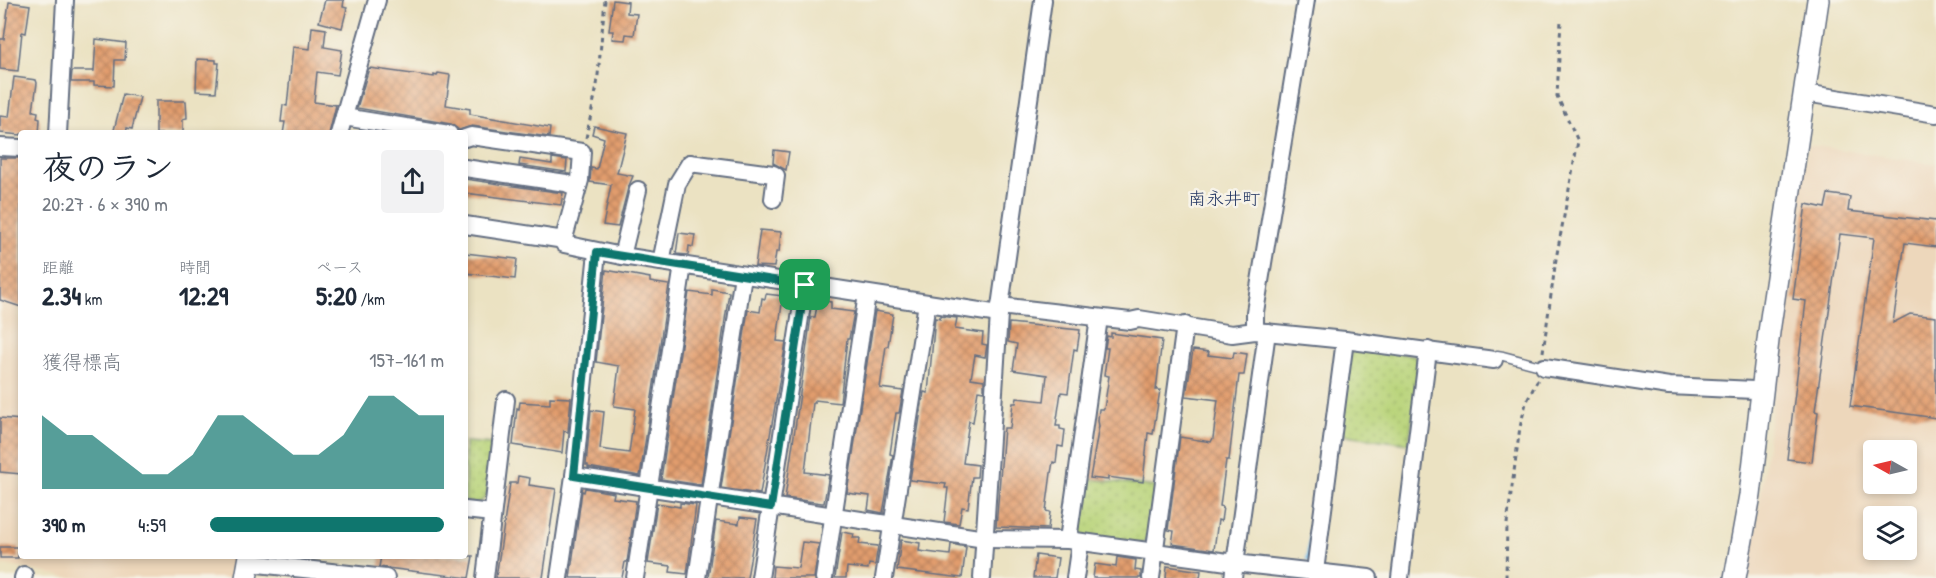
<!DOCTYPE html>
<html lang="ja">
<head>
<meta charset="utf-8">
<style>
  body { margin:0; font-family:"Patrick Hand","Klee One",sans-serif; background:#f2f2f3; color:#1f2937; height:100vh; display:flex; flex-direction:column; font-size:22px; white-space:nowrap }
  * { box-sizing:border-box; margin:0 }
  p { font-size:20px; color:#747a83 }
  .icon { flex:none; width:33px; height:33px; fill:none; stroke:currentColor; stroke-width:2; stroke-linecap:round; stroke-linejoin:round }
  .map { position:relative; flex:1; overflow:hidden }
  .panel { position:absolute; left:18px; top:130px; width:450px; height:429px; display:flex; flex-direction:column; background:#fff; border-radius:6px; box-shadow:0 3px 9px #0003 }
  .panel>* { flex:none }
  .needle { width:39px; rotate:278deg }
  .controls { position:absolute; left:1863px; top:440px; display:grid; gap:12px }
  .controls a { display:grid; place-items:center; width:54px; height:54px; border-radius:6px; background:#fff; box-shadow:0 3px 9px #0003; font-size:30px }
  .pin { position:absolute; display:grid; place-items:center; width:51px; height:51px; color:#fff; margin:-26px; border-radius:12px; box-shadow:0 3px 9px #0006 }
  .round { display:grid; place-items:center; flex:none; width:63px; height:63px; border-radius:6px; background:#f2f2f3 }
  .summary { display:flex; align-items:center; justify-content:space-between; height:102px; padding:0 24px }
  h1 { font-size:33px; font-weight:700; line-height:45px }
  .stats { display:grid; grid-template-columns:repeat(3,1fr); gap:9px; height:102px; padding:6px 24px }
  .stats div { display:grid; align-content:center }
  .stats b { font-size:26px; font-weight:700 }
  .stats small { font-size:16px; font-weight:400 }
  .stats p { font-size:16px }
  .chart { height:168px; padding:12px 24px }
  .chart p { display:flex; justify-content:space-between }
  .chart svg { width:100%; height:108px; margin-top:6px; fill:#0f766e; opacity:.7 }
  ul { padding:0 24px; list-style:none; font-size:20px }
  li { display:grid; grid-template-columns:96px 72px 1fr; align-items:center; height:45px }
  li i { height:15px; border-radius:8px; background:#0f766e }
  .map>svg:first-child { display:block }
  .built { fill:#edd7bb; fill-rule:evenodd }
  .grass { fill:url(#grass-dots); stroke:#6a826c; stroke-width:1.5 }
  .lines { fill:none; stroke-linecap:round; stroke-linejoin:round }
  .stream { stroke:#72beec; stroke-width:4.5 }
  .building { fill:url(#building-cross-hatch) }
  .service-casing { stroke:#646e81; stroke-width:11 }
  .minor-casing { stroke:#646e81; stroke-width:20 }
  .tertiary-casing { stroke:#646e81; stroke-width:24 }
  .path { stroke:#646e81; stroke-width:3; stroke-dasharray:4.5 4.5; stroke-linecap:butt }
  .service { stroke:#fff; stroke-width:8 }
  .minor { stroke:#fff; stroke-width:16 }
  .tertiary { stroke:#fff; stroke-width:21 }
  .route-casing { stroke:#fff; stroke-width:12 }
  .route { stroke:#0f766e; stroke-width:8 }
  .labels { text-anchor:middle; stroke-width:5; stroke-linejoin:round; paint-order:stroke }
  .neighbourhood-label { font-size:18px; fill:#1b2f5e; stroke:#f7f3e8 }
</style>
</head>
<body>
<div class="map">
<svg width="1936" height="578" viewBox="0 0 1936 578">
  <defs>
    <pattern id="grass-dots" width="8" height="8" patternUnits="userSpaceOnUse" patternTransform="scale(1.5)"><rect width="8" height="8" fill="#b9d47a"/><path d="M2 2h.1M6 6h.1" fill="none" stroke="#9eb66c" stroke-width="1.8" stroke-linecap="round"/></pattern>
    <pattern id="building-cross-hatch" width="8" height="8" patternUnits="userSpaceOnUse" patternTransform="scale(1.5)"><rect width="8" height="8" fill="#e29d6d"/><path d="M0 0l8 8M0 8l8-8" fill="none" stroke="#b6805d"/></pattern>
  </defs>
  <rect width="100%" height="100%" fill="#f7f3e8"/>
  <filter id="ink" filterUnits="userSpaceOnUse"><feTurbulence type="fractalNoise" baseFrequency=".0167" numOctaves="2"/><feDisplacementMap in="SourceGraphic" scale="12" xChannelSelector="R" yChannelSelector="G"/><feConvolveMatrix kernelMatrix="1 2 1 2 8 2 1 2 1" color-interpolation-filters="sRGB"/></filter>
  <filter id="wash" filterUnits="userSpaceOnUse"><feTurbulence type="fractalNoise" baseFrequency=".008" numOctaves="4" result="noise"/><feDisplacementMap in="SourceGraphic" scale="24" xChannelSelector="R" yChannelSelector="G"/><feGaussianBlur stdDeviation="1.35" result="paint"/><feColorMatrix in="noise" values="0 0 0 0 0 0 0 0 0 0 0 0 0 0 0 0 0 1.4 0 .05"/><feComposite in="paint" operator="in"/></filter>
  <g filter="url(#wash)">
    <rect width="100%" height="100%" fill="#ebe2c2"/>
    <!-- built -->
    <g class="built">
      <path d="M1808,145L1936,164V578H1747L1757,524L1788,281ZM1874,450H1906V483H1874ZM1874,516H1906V549H1874Z"/>
      <path d="M0,152L21,154L19,353L21,354V556L233,557L231,578H72L0,564Z"/>
    </g>
    <!-- grass -->
    <g class="grass">
      <path d="M1357,348L1414,355L1420,363L1409,444L1340,434L1350,354Z"/>
      <path d="M465,442L493,444L487,496L478,504L465,502Z"/>
      <path d="M1083,478L1156,487L1149,537L1142,544L1085,537L1076,527Z"/>
    </g>
    <g class="lines">
      <!-- stream -->
      <path class="stream" d="M1308,559L1313,520"/>
    </g>
    <g id="blocks">
      <!-- building -->
      <g class="building">
        <path d="M325,0H344L343,7L347,8L342,28L319,22Z"/>
        <path d="M613,0L628,2L627,13L637,14L634,35L626,34L625,40L612,39L613,31H609Z"/>
        <path d="M9,2L30,5L26,33L22,32L18,71L0,69V39H4Z"/>
        <path d="M312,27L326,29L324,47L342,50L338,75L317,72L314,102L336,105L329,134H283L285,122H281L283,105L287,106L293,47L310,49Z"/>
        <path d="M96,39L126,43L125,60H115L114,86L94,85V82H71L72,71H94Z"/>
        <path d="M197,59L216,60V63H219L216,92L196,91Z"/>
        <path d="M369,68L434,77V75L437,76L438,73L450,75L446,105L470,109V114L550,128L549,137L472,126L459,130L451,124L357,108Z"/>
        <path d="M14,77L36,80L37,83L33,111L38,112L37,118L40,119L39,134H21V135L0,133V116L9,117Z"/>
        <path d="M123,94L140,97L132,129L127,128L126,134H113Z"/>
        <path d="M156,101H186L187,118L183,119V134H156Z"/>
        <path d="M594,126L627,133L617,173L633,176L628,188L618,227L603,225L611,185L590,182L591,168L597,169L604,138L592,134Z"/>
        <path d="M774,150L789,152L786,170L773,163Z"/>
        <path d="M0,158H21V307L0,300Z"/>
        <path d="M552,158L567,160L566,172L519,165L520,159L552,164Z"/>
        <path d="M465,179L563,193L561,205L465,193Z"/>
        <path d="M1828,194L1850,197L1848,211L1936,221V247L1905,243L1893,323L1910,314L1936,317V418L1850,406L1874,238L1840,234L1815,411L1818,412L1812,462L1787,459L1806,301L1793,299L1806,204L1825,208Z"/>
        <path d="M760,230L781,232L779,252H776L774,267L755,266Z"/>
        <path d="M679,233L695,235L693,247L689,246L688,255L676,254Z"/>
        <path d="M465,253L517,259L515,279L465,273Z"/>
        <path d="M606,270L650,278V282L669,285L640,476L588,467V465H586L591,410L604,412L600,449L629,453L635,409L614,406L619,366L596,362Z"/>
        <path d="M712,289L729,292L701,485L661,479L689,292L712,295Z"/>
        <path d="M766,294L783,296L777,341L786,342L760,494L721,488L748,310L760,312L762,298L765,299Z"/>
        <path d="M818,300L831,302V309L854,312L849,339H847L840,403L815,400V403H813L805,472L829,475L824,503H822L785,498L811,317H815Z"/>
        <path d="M875,311L893,314L888,346H886L880,388L903,391L899,413H896L890,454L893,455L883,513L868,510L870,496L847,493Z"/>
        <path d="M940,316L957,318L955,329L983,333L982,344L987,345L985,357L975,355L971,378L984,380V391L978,390L973,422L969,421L963,463L978,465L977,477H972L968,508L962,507L959,524L944,522L948,488H945L946,484L910,480L924,392L928,393L935,318L940,319Z"/>
        <path d="M1009,323L1080,330L1077,350L1074,349L1068,393L1061,392L1056,426H1060V429L1065,430L1063,447L1058,446L1056,463L1053,462L1051,473L1046,511L1050,512L1048,529L996,527L1004,428H1010L1013,403H1016L1017,398L1044,401L1047,375L1013,370L1017,344L1008,342Z"/>
        <path d="M1111,333L1162,340L1156,390H1160L1153,434L1148,433L1143,482L1108,477V480L1090,478L1099,426L1098,421L1099,409H1104L1109,376L1104,375L1108,348H1105L1107,336L1111,337Z"/>
        <path d="M1193,350L1209,352L1208,355L1233,358L1234,352L1247,354L1244,375H1239L1229,460H1226L1220,506L1223,507L1221,521L1218,520L1214,550L1172,544L1174,531L1168,530L1180,437L1211,442L1213,438L1218,400L1186,396Z"/>
        <path d="M550,397L571,398L568,432L564,431L562,453L513,445L517,408L519,409L520,402L550,404Z"/>
        <path d="M0,418L21,420V474L0,472Z"/>
        <path d="M518,476L530,478L529,485L556,489L543,578H496L510,483H517Z"/>
        <path d="M585,488L614,493L613,498L636,501L627,562H625L622,578H570L582,491L584,492Z"/>
        <path d="M657,503L680,507V503L696,505L687,574L670,572L671,566L648,563Z"/>
        <path d="M740,517L757,519L747,578H708L716,521L739,524Z"/>
        <path d="M842,532L854,534L853,538H860L859,544L878,546L875,565L869,564L868,569L847,567L846,578H835Z"/>
        <path d="M901,540L920,543L919,551L950,555L951,544L966,547L962,578L897,570Z"/>
        <path d="M802,542L819,544L814,578H772L773,566L798,568Z"/>
        <rect x="0" y="547" width="18" height="11"/>
        <path d="M1036,555L1058,558L1055,578H1033Z"/>
        <path d="M381,556H473L469,578L379,567Z"/>
        <path d="M1117,557L1136,560L1135,570L1141,571V578H1093L1095,564L1116,567Z"/>
        <path d="M1167,566L1201,571L1200,578H1166Z"/>
      </g>
    </g>
  </g>
  <g filter="url(#ink)">
    <use href="#blocks" fill-opacity="0" stroke="#646e81" stroke-width="1.5"/>
    <g class="lines">
      <defs>
        <path id="service" d="M1494,360L1497,355L1503,356L1544,367"/>
        <g id="minor">
          <path d="M1805,93L1936,114"/>
          <path d="M344,117L449,134"/>
          <path d="M58,134L65,0"/>
          <path d="M339,134L377,0"/>
          <path d="M465,138L471,136L582,152L580,180L564,238"/>
          <path d="M0,147L21,148"/>
          <path d="M465,168L566,183L577,188"/>
          <path d="M465,225L558,239L564,238V244L622,256L999,314"/>
          <path d="M622,256L638,190"/>
          <path d="M661,262L677,184L690,163L773,174L776,176L773,199"/>
          <path d="M1000,306L1130,321L1139,319L1232,334L1255,331L1345,340L1494,360"/>
          <path d="M1255,331V312L1306,0"/>
          <path d="M1544,367L1669,386L1754,390"/>
          <path d="M574,476L985,539L1068,540L1235,563L1369,578"/>
          <path d="M465,510L492,513"/>
          <path d="M1068,540L1099,318"/>
          <path d="M249,563L386,578"/>
          <path d="M1315,571L1345,340"/>
          <path d="M23,578L24,575"/>
          <path d="M485,578L506,400"/>
          <path d="M559,578L574,476L597,252"/>
          <path d="M635,578L683,265"/>
          <path d="M697,578L743,275"/>
          <path d="M760,578L805,285"/>
          <path d="M824,578L867,294"/>
          <path d="M884,578L927,303"/>
          <path d="M982,578L999,314L1043,0"/>
          <path d="M1075,578L1080,543"/>
          <path d="M1151,578L1185,325"/>
          <path d="M1233,578L1267,332"/>
          <path d="M1400,578L1428,350"/>
        </g>
        <g id="tertiary">
          <path d="M246,578L250,556"/>
          <path d="M1735,578L1750,495L1769,332L1818,0"/>
        </g>
      </defs>
      <!-- service casing -->
      <use href="#service" class="service-casing"/>
      <!-- minor casing -->
      <use href="#minor" class="minor-casing"/>
      <!-- tertiary casing -->
      <use href="#tertiary" class="tertiary-casing"/>
      <!-- path -->
      <g class="path">
        <path d="M586,138L597,86L605,0"/>
        <path d="M1543,352L1556,259L1578,141L1557,96L1561,20"/>
        <path d="M1506,578L1507,524L1520,427L1526,403L1538,379"/>
      </g>
      <!-- service -->
      <use href="#service" class="service"/>
      <!-- minor -->
      <use href="#minor" class="minor"/>
      <!-- tertiary -->
      <use href="#tertiary" class="tertiary"/>
    </g>
  </g>
  <g class="lines" filter="url(#ink)">
    <defs>
      <path id="route" d="M597,252L805,285L771,507L574,476Z"/>
    </defs>
    <!-- route casing -->
    <use href="#route" class="route-casing"/>
    <!-- route -->
    <use href="#route" class="route"/>
  </g>
  <g class="labels">
    <!-- neighbourhood labels -->
    <g class="neighbourhood-label">
      <text x="1224" y="205">南永井町</text>
    </g>
  </g>
</svg>
<div class="controls">
<a><svg class="needle" viewBox="-14 -14 28 28"><path d="M0-13l5 13h-10z" fill="#e53935"/><path d="M0 13l5-13h-10z" fill="#747a83"/></svg></a>
<a><svg class="icon" aria-label="layers" viewBox="0 0 24 24"><path d="M12 4l9 5-9 5-9-5zM3 14l9 5 9-5"/></svg></a>
</div>
<div class="pin" style="left:805px;top:285px;background:#1e9e55"><svg class="icon" aria-label="arrive" viewBox="0 0 24 24"><path d="M6 21V4h12l-3 4 3 4H6"/></svg></div>
<section class="panel">
<div class="summary"><div><h1>夜のラン</h1><p>20:27 · 6 × 390 m</p></div><a class="round"><svg class="icon" aria-label="share" viewBox="0 0 24 24"><path d="M12 15V3M7 8l5-5 5 5M5 13v7h14v-7"/></svg></a></div>
<div class="stats">
<div><p>距離</p><b>2.34<small> km</small></b></div>
<div><p>時間</p><b>12:29</b></div>
<div><p>ペース</p><b>5:20<small> /km</small></b></div>
</div>
<div class="chart"><p><span>獲得標高</span>157–161 m</p>
<svg viewBox="0 0 160 44" preserveAspectRatio="none"><path d="M0 44V14L10 22L20 22L30 30L40 38L50 38L60 30L70 14L80 14L90 22L100 30L110 30L120 22L130 6L140 6L150 14L160 14V44z"/></svg>
</div>
<ul>
<li><b>390 m</b>4:59<i style="width:100%"></i></li>
</ul>
</section>
</div>
</body>
</html>
